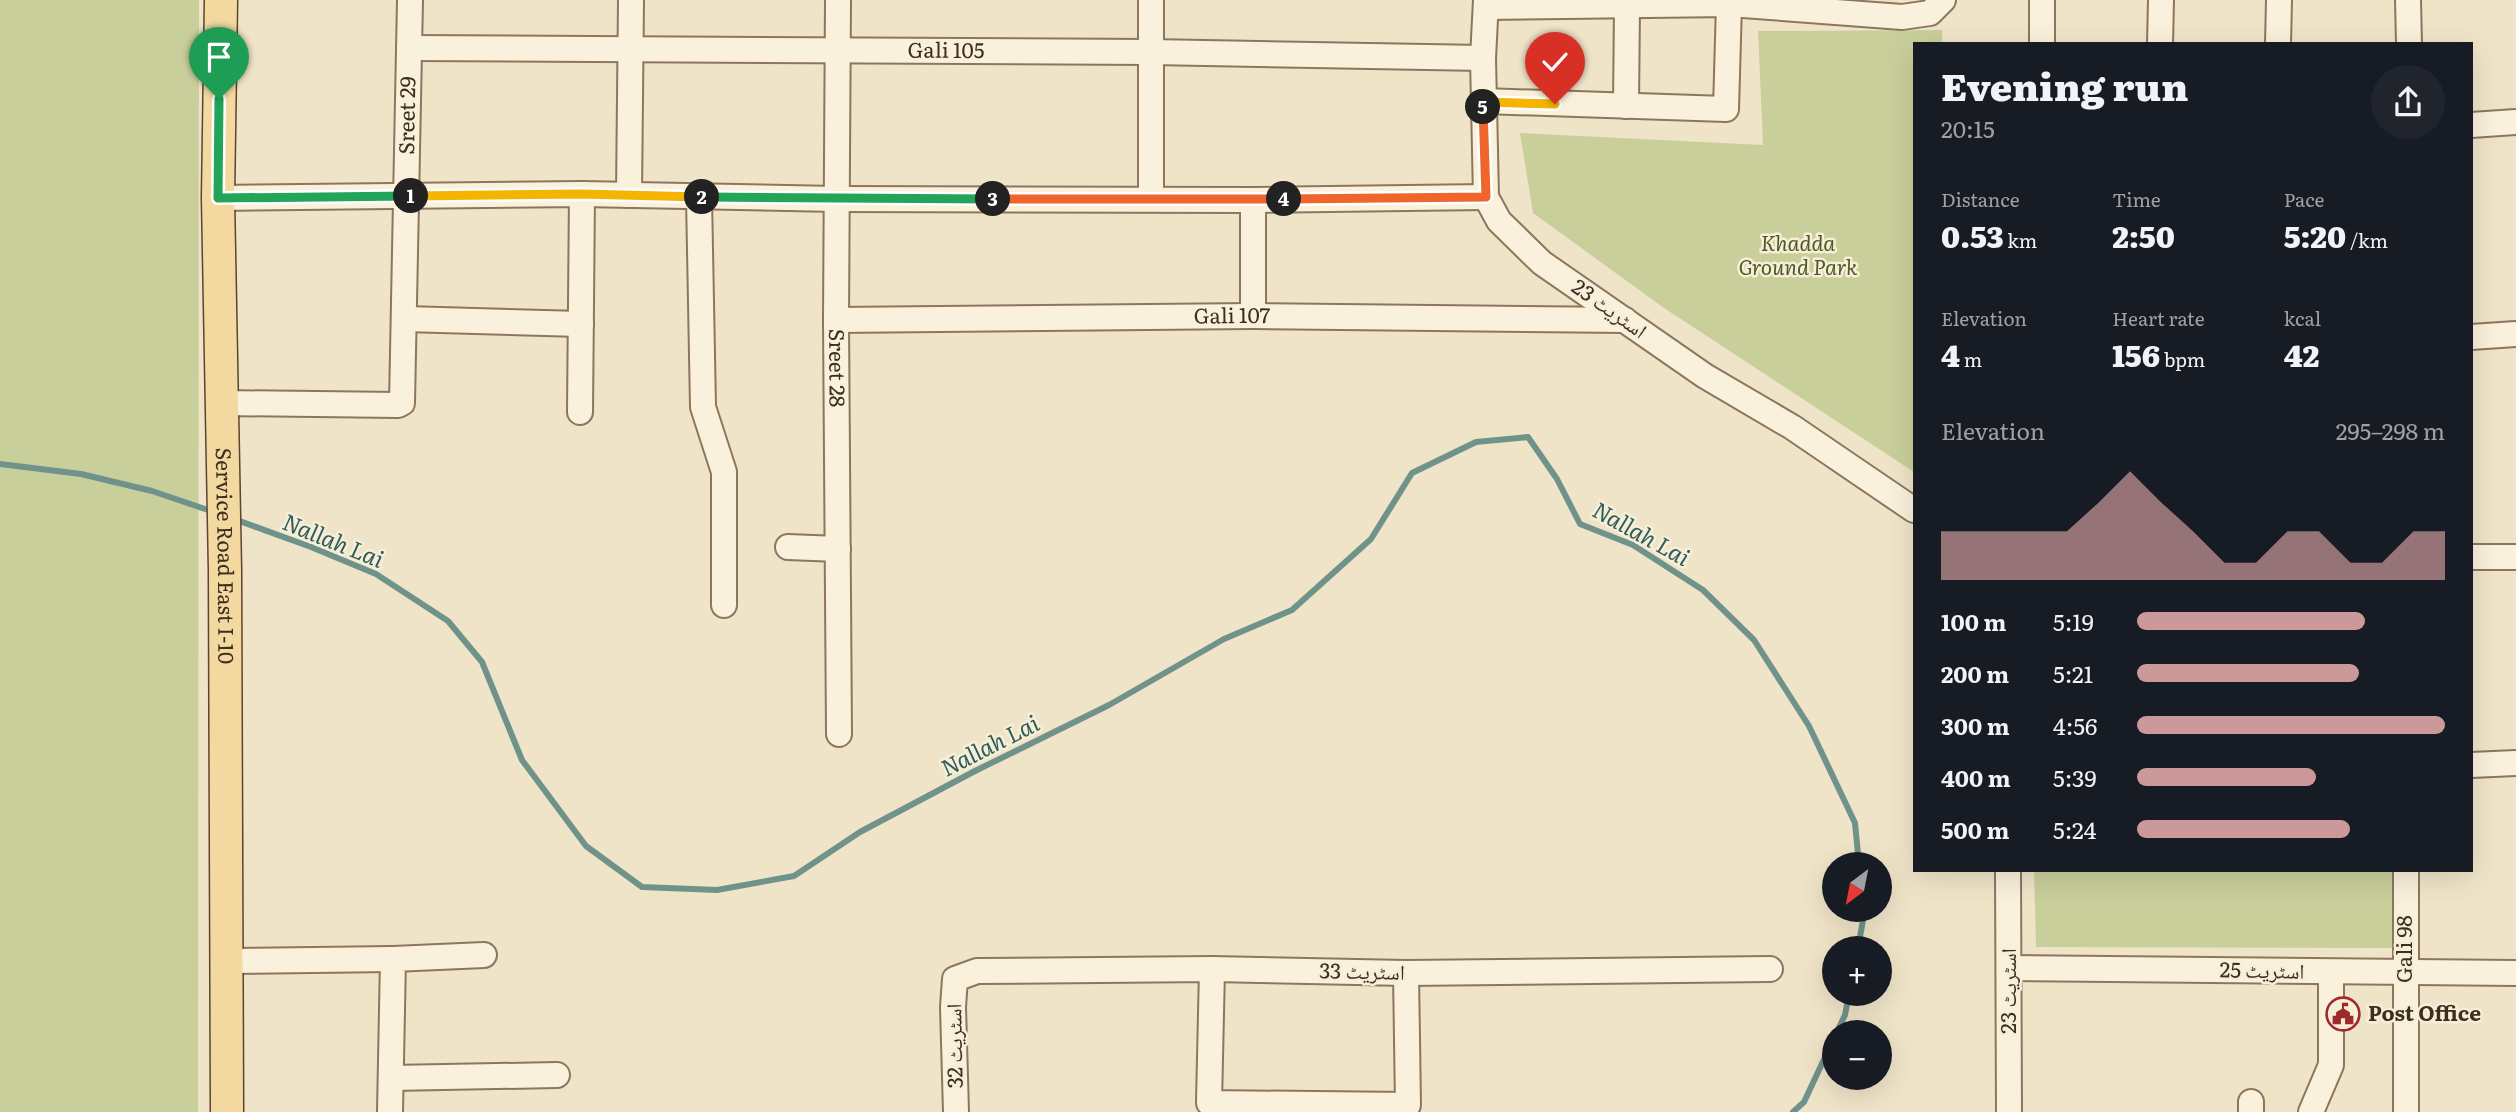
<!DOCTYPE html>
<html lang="en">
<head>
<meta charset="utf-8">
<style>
  body { margin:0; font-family:Literata,"Noto Naskh Arabic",serif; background:#20242c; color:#f1f3f6; height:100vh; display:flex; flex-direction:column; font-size:26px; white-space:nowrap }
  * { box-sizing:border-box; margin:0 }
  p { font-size:23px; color:#9ea1a6 }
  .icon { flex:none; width:38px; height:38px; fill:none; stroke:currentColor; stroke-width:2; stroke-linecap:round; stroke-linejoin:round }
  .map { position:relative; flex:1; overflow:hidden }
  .drawer { position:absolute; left:1913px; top:42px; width:560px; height:830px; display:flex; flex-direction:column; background:#171b24; border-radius:0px; box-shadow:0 7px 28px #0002 }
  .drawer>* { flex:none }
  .needle { width:46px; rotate:212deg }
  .tools { position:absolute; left:1822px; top:852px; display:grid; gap:14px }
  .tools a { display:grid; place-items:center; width:70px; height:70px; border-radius:50%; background:#171b24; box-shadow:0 7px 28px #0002; font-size:35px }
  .pin { position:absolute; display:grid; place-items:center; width:60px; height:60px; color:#fff; margin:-72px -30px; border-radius:50% 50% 50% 0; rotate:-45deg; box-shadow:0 0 7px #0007 }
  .pin .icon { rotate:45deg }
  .km { position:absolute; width:35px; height:35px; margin:-18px; border-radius:50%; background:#222; color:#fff; font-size:19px; line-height:35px; text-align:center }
  .round { display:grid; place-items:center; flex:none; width:74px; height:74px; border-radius:37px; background:#20242c }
  .overview { display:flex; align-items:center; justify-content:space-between; height:119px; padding:0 28px }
  h1 { font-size:38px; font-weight:800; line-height:52px }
  .figures { display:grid; grid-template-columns:repeat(3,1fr); gap:10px; height:119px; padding:7px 28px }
  .figures div { display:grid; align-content:center }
  .figures b { font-size:30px; font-weight:800 }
  .figures small { font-size:19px; font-weight:400 }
  .figures p { font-size:19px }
  .chart { height:196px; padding:14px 28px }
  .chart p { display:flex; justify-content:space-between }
  .chart svg { width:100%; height:126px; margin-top:7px; fill:#cc999b; opacity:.7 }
  ul { padding:0 28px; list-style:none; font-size:23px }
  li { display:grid; grid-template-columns:112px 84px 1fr; align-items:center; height:52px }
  li i { height:18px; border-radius:9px; background:#cc999b }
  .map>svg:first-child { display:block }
  .green { fill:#c9cf9b }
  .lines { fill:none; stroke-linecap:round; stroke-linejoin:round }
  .stream { stroke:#6f938a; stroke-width:6 }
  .minor-casing { stroke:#8d765c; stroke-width:28 }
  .major-casing { stroke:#5b4430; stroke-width:35 }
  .minor { stroke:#faf1dc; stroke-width:24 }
  .major { stroke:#f3d9a0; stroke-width:32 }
  .split-1-casing { stroke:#fff; stroke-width:14 }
  .split-2-casing { stroke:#fff; stroke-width:14 }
  .split-3-casing { stroke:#fff; stroke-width:14 }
  .split-4-casing { stroke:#fff; stroke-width:14 }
  .split-5-casing { stroke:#fff; stroke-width:14 }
  .split-6-casing { stroke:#fff; stroke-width:14 }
  .split-1 { stroke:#22a559; stroke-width:9 }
  .split-2 { stroke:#f5b400; stroke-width:9 }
  .split-3 { stroke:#22a559; stroke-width:9 }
  .split-4 { stroke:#f0652b; stroke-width:9 }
  .split-5 { stroke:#f0652b; stroke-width:9 }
  .split-6 { stroke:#f5b400; stroke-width:9 }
  .labels { text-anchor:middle; stroke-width:5; stroke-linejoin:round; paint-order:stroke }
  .street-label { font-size:21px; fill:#3d2e20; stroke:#f7eed8 }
  .park-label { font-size:21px; font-style:italic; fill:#4d5a26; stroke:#f7eed8 }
  .poi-label { font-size:21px; font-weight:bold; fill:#3d2e20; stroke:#f7eed8; text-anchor:start }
  .water-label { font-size:23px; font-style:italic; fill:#2f5d5a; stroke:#f7eed8 }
</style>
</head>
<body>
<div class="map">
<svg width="2516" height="1112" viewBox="0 0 2516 1112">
  <rect width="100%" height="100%" fill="#f0e4c8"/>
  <!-- green -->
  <g class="green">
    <path d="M0,0H199L198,1112H0Z"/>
    <path d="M1942,30V44H1914V472L1664,308L1533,213L1520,133L1763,145L1758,31Z"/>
    <path d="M2034,870H2392L2393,948L2036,947Z"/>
  </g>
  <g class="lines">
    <!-- stream -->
    <g class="stream">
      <path d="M0,464L81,474L152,491L214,512"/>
      <path d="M234,519L311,547L376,574L448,621L482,662L522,760L586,846L642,887L717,890L794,876L860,832L975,771L1109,705L1224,639L1292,610L1371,539L1412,473L1476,442L1528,437L1557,479L1580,524L1633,545L1703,590L1754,640L1809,726L1855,823L1859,864"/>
      <path d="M1858,948L1863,920L1862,910"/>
      <path d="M1837,1032L1845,1015L1849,994"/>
      <path d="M1793,1112L1804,1102L1834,1038"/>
    </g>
    <defs>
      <g id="minor">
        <path id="s1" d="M838,0L836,320L839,734"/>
        <path d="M1486,0L1483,58L1486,197L1499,221L1542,263L1705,376L1792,427L1914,510"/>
        <path d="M2408,0L2409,44"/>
        <path d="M1486,7L1729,4L1902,17L1930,13L1943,0"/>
        <path d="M2042,44V0"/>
        <path d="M2160,44L2161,0"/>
        <path d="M2278,44L2279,0"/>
        <path id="s2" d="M409,48L1151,52L1483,58"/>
        <path d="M1483,101L1726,109L1729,4"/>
        <path d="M1626,106L1627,6"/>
        <path d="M2471,125L2516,122"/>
        <path d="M629,195L631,0"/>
        <path d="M699,197L703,407L724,472V605"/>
        <path d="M218,198L582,194L837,199L1253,200L1486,197"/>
        <path d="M1151,199V0"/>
        <path d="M1253,316V200"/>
        <path d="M405,319L581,324"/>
        <path id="s3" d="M836,320L1253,316L1625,320"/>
        <path d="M2471,337L2516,334"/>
        <path id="s4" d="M221,403L398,405L402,403L410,0"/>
        <path d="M580,412L582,194"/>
        <path d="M788,547L838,549"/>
        <path d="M2471,557H2516"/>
        <path d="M2471,765L2516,763"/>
        <path d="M2008,870L2009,1112"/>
        <path d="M2406,870V1112"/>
        <path d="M226,961L393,959"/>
        <path d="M2009,968L2516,973"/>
        <path d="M1212,969L1209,1103L1408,1105L1406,973"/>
        <path d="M391,1078L557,1075"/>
        <path d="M2251,1102V1112"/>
        <path d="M390,1112L393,959L484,955"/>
        <path d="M956,1112L953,1007L955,979L977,971L1212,969L1406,973L1770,969"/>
        <path d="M2311,1112L2331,1065V972"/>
      </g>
      <g id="major">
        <path id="s5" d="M221,0L218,198L225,571L227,1112"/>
      </g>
    </defs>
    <!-- minor casing -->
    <use href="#minor" class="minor-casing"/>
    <!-- major casing -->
    <use href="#major" class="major-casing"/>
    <!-- minor -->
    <use href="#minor" class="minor"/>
    <!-- major -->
    <use href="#major" class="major"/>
  </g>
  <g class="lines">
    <defs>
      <path id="split-1" d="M219,99L218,198L411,196"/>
      <path id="split-2" d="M411,196L582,194L702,197"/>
      <path id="split-3" d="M702,197L993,199"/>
      <path id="split-4" d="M993,199H1284"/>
      <path id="split-5" d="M1284,199L1486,197L1483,107"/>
      <path id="split-6" d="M1483,107V102L1555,104"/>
    </defs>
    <!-- split-1 casing -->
    <use href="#split-1" class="split-1-casing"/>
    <!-- split-2 casing -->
    <use href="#split-2" class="split-2-casing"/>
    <!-- split-3 casing -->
    <use href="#split-3" class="split-3-casing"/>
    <!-- split-4 casing -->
    <use href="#split-4" class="split-4-casing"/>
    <!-- split-5 casing -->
    <use href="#split-5" class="split-5-casing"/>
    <!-- split-6 casing -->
    <use href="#split-6" class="split-6-casing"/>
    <!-- split-1 -->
    <use href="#split-1" class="split-1"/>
    <!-- split-2 -->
    <use href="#split-2" class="split-2"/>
    <!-- split-3 -->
    <use href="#split-3" class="split-3"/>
    <!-- split-4 -->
    <use href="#split-4" class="split-4"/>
    <!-- split-5 -->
    <use href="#split-5" class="split-5"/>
    <!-- split-6 -->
    <use href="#split-6" class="split-6"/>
  </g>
  <!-- icons -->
  <defs>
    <symbol id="civic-ring" viewBox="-11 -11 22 22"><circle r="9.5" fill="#f7eed8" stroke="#9e2a2b" stroke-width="1.5"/><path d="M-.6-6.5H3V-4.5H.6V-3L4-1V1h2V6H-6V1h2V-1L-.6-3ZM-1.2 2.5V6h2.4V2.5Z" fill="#9e2a2b"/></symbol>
  </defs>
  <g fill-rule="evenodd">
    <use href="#civic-ring" x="2324" y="995" width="38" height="38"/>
  </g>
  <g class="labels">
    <!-- street labels -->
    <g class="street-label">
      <text dy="7" stroke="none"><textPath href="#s2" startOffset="537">Gali 105</textPath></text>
      <text dy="7" stroke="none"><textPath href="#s4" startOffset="469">Sreet 29</textPath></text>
      <text transform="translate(1609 309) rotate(35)" y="7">اسٹریٹ 23</text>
      <text dy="7" stroke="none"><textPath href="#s3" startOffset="396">Gali 107</textPath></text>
      <text dy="7" stroke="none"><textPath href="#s1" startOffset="368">Sreet 28</textPath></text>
      <text dy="7" stroke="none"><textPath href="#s5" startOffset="556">Service Road East I-10</textPath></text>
      <text transform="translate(2405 949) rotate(-90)" y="7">Gali 98</text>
      <text transform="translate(2262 971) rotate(1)" y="7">اسٹریٹ 25</text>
      <text transform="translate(1362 972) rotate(1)" y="7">اسٹریٹ 33</text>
      <text transform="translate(2009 991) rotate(-90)" y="7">اسٹریٹ 23</text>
      <text transform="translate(955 1046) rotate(-91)" y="7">اسٹریٹ 32</text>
    </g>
    <!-- park labels -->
    <g class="park-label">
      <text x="1798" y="251">Khadda<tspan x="1798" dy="24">Ground Park</tspan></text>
    </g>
    <!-- poi labels -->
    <g class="poi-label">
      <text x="2368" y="1021">Post Office</text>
    </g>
    <!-- water labels -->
    <g class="water-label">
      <text transform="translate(1641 534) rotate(29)" y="8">Nallah Lai</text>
      <text transform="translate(333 541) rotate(22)" y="8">Nallah Lai</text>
      <text transform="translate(990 746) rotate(-27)" y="8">Nallah Lai</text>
    </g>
  </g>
</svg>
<div class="tools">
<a><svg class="needle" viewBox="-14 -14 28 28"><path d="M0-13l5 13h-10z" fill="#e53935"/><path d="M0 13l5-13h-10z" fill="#9ea1a6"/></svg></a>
<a>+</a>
<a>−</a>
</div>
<div class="pin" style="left:219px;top:99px;background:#1e9e55"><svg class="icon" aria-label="arrive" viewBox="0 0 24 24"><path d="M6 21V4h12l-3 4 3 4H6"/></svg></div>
<div class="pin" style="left:1555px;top:104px;background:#d93025"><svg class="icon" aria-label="check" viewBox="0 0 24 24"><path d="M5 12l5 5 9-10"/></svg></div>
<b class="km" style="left:411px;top:196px">1</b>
<b class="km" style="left:702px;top:197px">2</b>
<b class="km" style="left:993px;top:199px">3</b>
<b class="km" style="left:1284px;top:199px">4</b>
<b class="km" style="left:1483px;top:107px">5</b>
<section class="drawer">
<div class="overview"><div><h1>Evening run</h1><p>20:15</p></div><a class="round"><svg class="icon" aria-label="share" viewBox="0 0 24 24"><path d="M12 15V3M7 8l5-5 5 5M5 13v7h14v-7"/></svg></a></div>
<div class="figures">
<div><p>Distance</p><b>0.53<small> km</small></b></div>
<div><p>Time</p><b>2:50</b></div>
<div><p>Pace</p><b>5:20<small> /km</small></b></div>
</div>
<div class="figures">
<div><p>Elevation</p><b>4<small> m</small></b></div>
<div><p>Heart rate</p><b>156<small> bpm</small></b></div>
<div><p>kcal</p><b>42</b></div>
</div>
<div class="chart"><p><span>Elevation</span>295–298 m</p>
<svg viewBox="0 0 160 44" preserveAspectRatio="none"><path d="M0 44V27L10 27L20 27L30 27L40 27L50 17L60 6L70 17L80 27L90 38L100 38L110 27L120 27L130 38L140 38L150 27L160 27V44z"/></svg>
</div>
<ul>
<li><b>100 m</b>5:19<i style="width:74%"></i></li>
<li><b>200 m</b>5:21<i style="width:72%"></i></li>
<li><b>300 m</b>4:56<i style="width:100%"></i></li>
<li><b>400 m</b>5:39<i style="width:58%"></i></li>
<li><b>500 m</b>5:24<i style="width:69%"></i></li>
</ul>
</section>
</div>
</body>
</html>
